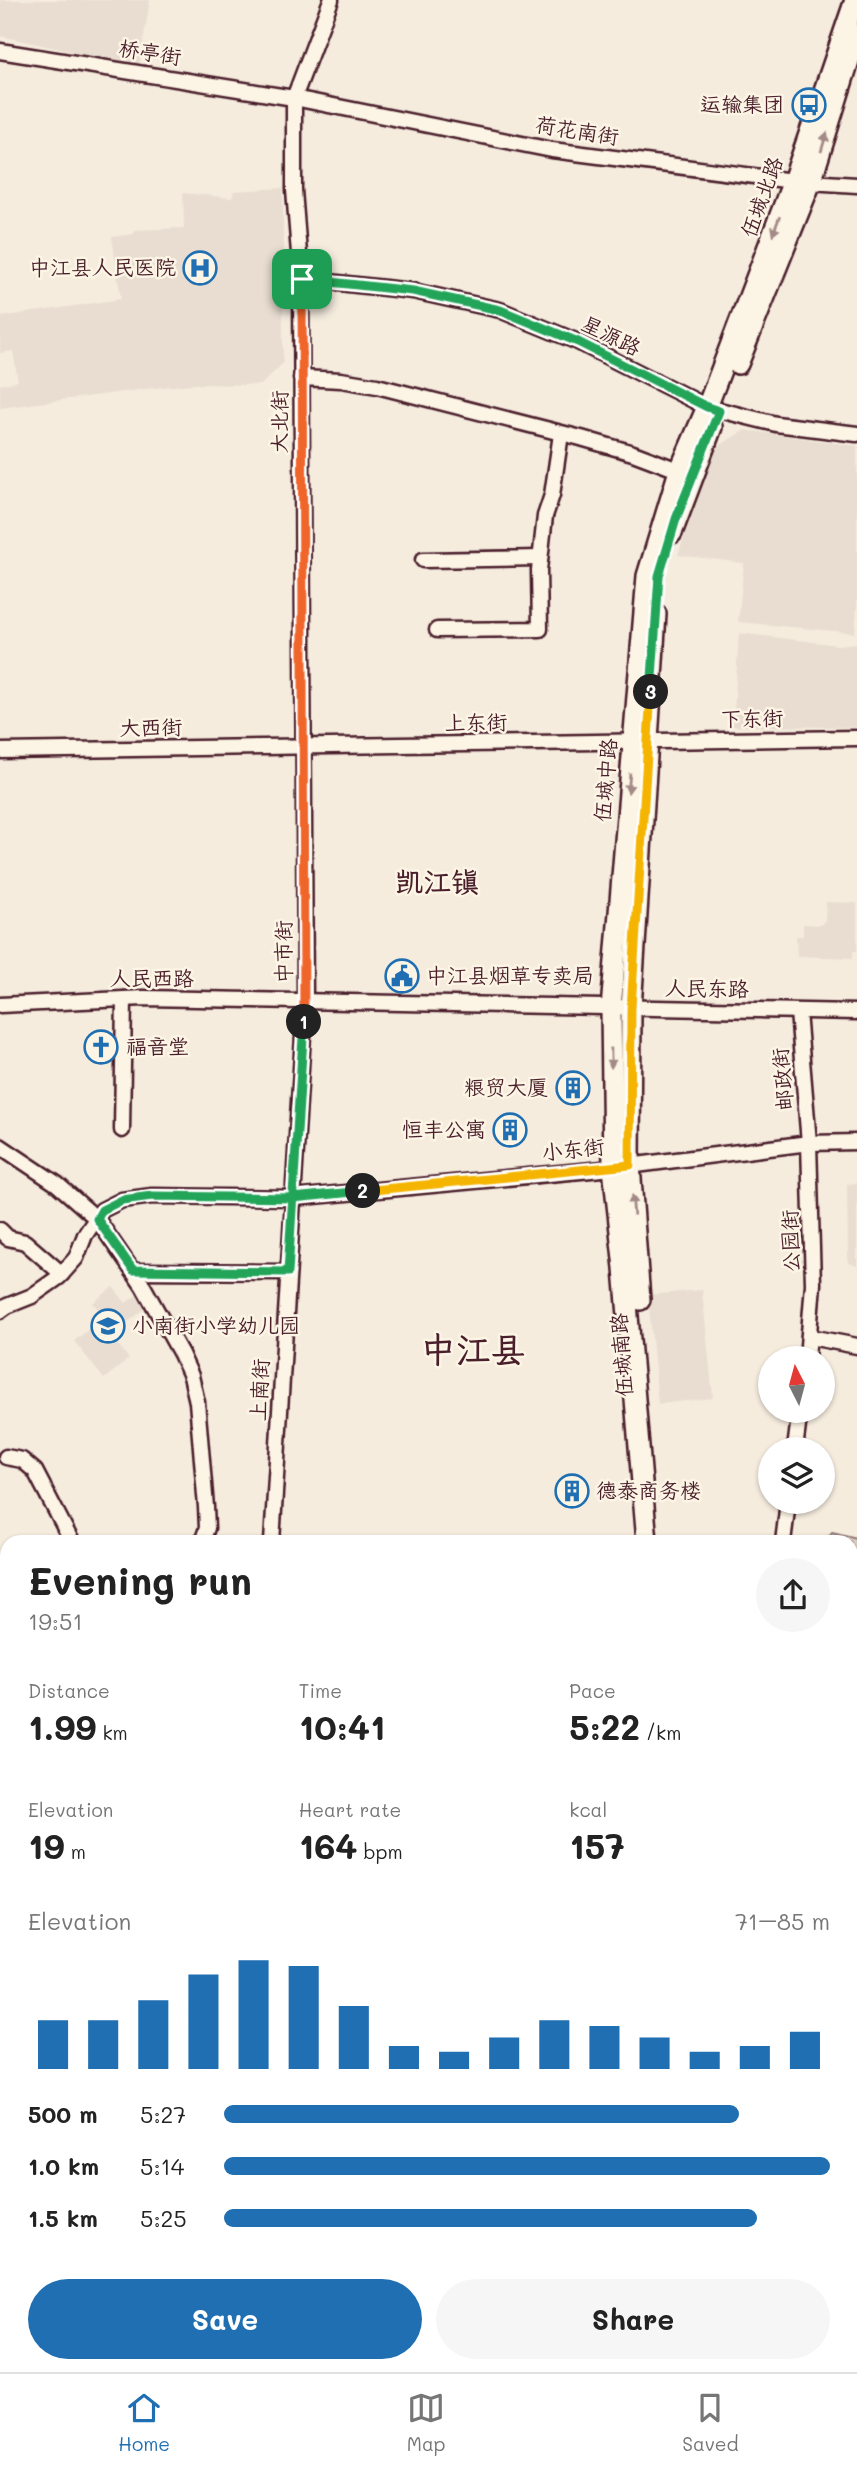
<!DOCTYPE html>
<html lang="en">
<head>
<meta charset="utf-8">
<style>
  body { margin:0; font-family:Mali,"LXGW WenKai TC",sans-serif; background:#f6f6f6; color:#222; height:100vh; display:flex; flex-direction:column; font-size:26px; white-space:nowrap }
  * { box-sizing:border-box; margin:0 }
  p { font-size:23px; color:#767676 }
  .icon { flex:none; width:38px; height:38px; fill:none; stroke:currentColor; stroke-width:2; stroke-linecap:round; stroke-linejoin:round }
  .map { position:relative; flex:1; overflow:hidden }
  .sheet { position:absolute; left:0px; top:1535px; width:858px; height:838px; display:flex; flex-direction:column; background:#fff; border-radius:21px 21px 0 0; box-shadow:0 2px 5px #0004 }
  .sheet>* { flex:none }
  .needle { width:46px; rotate:354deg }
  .buttons { position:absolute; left:758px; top:1346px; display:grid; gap:14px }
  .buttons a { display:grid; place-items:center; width:77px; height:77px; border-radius:50%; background:#fff; box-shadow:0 2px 5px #0004; font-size:35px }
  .pin { position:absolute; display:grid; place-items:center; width:60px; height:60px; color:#fff; margin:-30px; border-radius:14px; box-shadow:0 4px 10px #0006 }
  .km { position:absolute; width:35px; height:35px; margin:-18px; border-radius:50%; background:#222; color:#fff; font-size:19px; line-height:35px; text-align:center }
  .round { display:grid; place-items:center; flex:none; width:74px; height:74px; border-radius:37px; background:#f6f6f6 }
  .overview { display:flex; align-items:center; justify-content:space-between; height:119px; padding:0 28px }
  h1 { font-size:38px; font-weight:700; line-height:52px }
  .stats { display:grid; grid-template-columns:repeat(3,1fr); gap:10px; height:119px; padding:7px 28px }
  .stats div { display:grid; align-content:center }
  .stats b { font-size:35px; font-weight:700 }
  .stats small { font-size:19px; font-weight:400 }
  .stats p { font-size:19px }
  .chart { height:196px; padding:14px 28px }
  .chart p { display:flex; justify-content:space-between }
  .chart svg { width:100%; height:126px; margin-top:7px; stroke:#1f6fb2; stroke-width:6 }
  .action { display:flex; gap:14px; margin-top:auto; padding:14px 28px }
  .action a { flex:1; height:80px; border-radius:42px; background:#1f6fb2; color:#fff; font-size:28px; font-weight:700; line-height:80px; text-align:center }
  .action a+a { background:#f6f6f6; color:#222 }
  ul { padding:0 28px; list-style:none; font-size:23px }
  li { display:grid; grid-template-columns:112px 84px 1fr; align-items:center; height:52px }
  li i { height:18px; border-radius:9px; background:#1f6fb2 }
  .dock { display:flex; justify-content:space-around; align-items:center; height:98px; border-top:2px solid #e0e0e0; background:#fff; font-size:19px; color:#767676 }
  .dock a { display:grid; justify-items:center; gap:4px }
  .dock .on { color:#1f6fb2 }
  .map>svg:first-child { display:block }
  .built { fill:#e8ddd0 }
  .park { fill:url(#park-crowns); stroke:#927678; stroke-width:2 }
  .water { fill:url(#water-rules); stroke:#8c6e70; stroke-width:2 }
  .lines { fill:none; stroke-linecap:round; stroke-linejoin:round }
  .minor-casing { stroke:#4a1f2b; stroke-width:19 }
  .major-casing { stroke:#4a1f2b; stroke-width:24 }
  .minor { stroke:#fcf5e5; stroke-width:14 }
  .major { stroke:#fcf5e5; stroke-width:19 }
  .oneway { fill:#a38a88 }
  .split-1-casing { stroke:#fff; stroke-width:14 }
  .split-2-casing { stroke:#fff; stroke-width:14 }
  .split-3-casing { stroke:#fff; stroke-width:14 }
  .split-4-casing { stroke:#fff; stroke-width:14 }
  .split-1 { stroke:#f0652b; stroke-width:9 }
  .split-2 { stroke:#22a559; stroke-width:9 }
  .split-3 { stroke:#f5b400; stroke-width:9 }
  .split-4 { stroke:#22a559; stroke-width:9 }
  .labels { text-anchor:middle; stroke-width:5; stroke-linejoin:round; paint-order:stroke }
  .street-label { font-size:21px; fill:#4a1f2b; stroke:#fcf5e5 }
  .poi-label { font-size:21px; fill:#4a1f2b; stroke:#fcf5e5; text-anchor:end }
  .district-label { font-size:28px; font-weight:bold; fill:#4a1f2b; stroke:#fcf5e5 }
  .town-label { font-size:35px; font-weight:bold; fill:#4a1f2b; stroke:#fcf5e5 }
</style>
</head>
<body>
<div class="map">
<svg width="857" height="2372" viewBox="0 0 857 2372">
  <defs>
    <pattern id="park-crowns" width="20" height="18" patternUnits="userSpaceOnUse" patternTransform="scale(1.75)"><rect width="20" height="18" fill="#dbcec4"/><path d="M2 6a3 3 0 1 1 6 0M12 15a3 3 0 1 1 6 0" fill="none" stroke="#bdb0a9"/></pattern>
    <pattern id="water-rules" width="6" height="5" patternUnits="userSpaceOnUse" patternTransform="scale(1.75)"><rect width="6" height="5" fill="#b8a39e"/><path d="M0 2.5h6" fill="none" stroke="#988481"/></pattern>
  </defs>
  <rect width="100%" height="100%" fill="#f5ecde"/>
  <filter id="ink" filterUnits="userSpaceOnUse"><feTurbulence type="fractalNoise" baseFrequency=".0143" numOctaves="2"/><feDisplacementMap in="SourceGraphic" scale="14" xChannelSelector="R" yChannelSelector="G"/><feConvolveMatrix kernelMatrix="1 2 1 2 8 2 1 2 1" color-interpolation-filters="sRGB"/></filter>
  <g filter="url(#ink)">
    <!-- built -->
    <g class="built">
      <path d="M0,0H150L139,66L0,36Z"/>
      <path d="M283,188V363L261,385L192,384L154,388L0,408V385L18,381L13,351L0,353V317L121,299L112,237L134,234V230L184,228L183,193L232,198L234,191Z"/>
      <path d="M745,430L857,446V607L855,633L738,622L744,563L678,555L714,449Z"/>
      <path d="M739,633L838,645L857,643V727L733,726Z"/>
      <path d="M826,902L857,903V951H853V958L797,956L796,936H803V924L821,925L825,920Z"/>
      <path d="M857,1183V1266L849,1263L848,1255L847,1184Z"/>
      <path d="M113,1287L126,1303L137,1295L147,1307L111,1335L129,1359L104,1379L74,1341L104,1317L93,1303Z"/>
      <path d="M702,1290L713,1398L658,1404L648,1295Z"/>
      <path d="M857,2276V2329L851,2324L850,2281Z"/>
    </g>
    <!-- park -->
    <path class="park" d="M832,1532L857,1538V1644L851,1643L850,1542H824Z"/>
    <!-- water -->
    <path class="water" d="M0,2050L7,2062V2366H233L238,2372H0Z"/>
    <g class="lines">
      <defs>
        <g id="minor">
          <path d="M0,51L294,98L552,150L793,181L857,185"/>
          <path d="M301,279L413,291L500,310L578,342L707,407L776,424L857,434"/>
          <path d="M301,378L341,380L377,386L581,438L633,453L686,473"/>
          <path d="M423,560L540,558"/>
          <path d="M437,630L540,629L539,570L545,516L552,495L561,434"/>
          <path d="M0,751L857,738"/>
          <path d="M0,1005L144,998L857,1012"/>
          <path d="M798,1012L809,1143L813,1284L807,1358"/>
          <path d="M122,1130L124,999"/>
          <path d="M0,1146L57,1184L97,1219L143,1286L181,1354L191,1376L197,1402L206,1507L207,1528L202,1542"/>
          <path d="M0,1230L8,1238L25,1242L62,1274"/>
          <path d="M133,1271L288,1272"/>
          <path d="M0,1311L7,1306L32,1296L59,1277L76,1258L85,1235L102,1210L122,1200L152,1196L293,1198L613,1168L809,1143L857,1142"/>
          <path d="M810,1337L857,1346"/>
          <path d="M795,1449L800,1410"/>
          <path d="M6,1457L22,1460L35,1471L72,1542"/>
          <path d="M272,1542L305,1003L301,279L294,190V98L331,0"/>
          <path d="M783,1542L788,1502"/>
          <path d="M850,1906L857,1888"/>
          <path d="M0,1947L7,1958"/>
          <path d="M0,2036L7,2049"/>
          <path d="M850,2342L857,2347"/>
          <path d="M238,2366L242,2372"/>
          <path d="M272,2366L278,2372"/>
          <path d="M62,2372L72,2366"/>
          <path d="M515,2372L522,2366"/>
          <path d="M794,2372L800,2366"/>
        </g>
        <g id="major">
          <path d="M738,364L811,182L857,35"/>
          <path d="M672,533L712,427"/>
          <path d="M640,1300L630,1165L631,1009L656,614"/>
          <path d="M647,1542L624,1268L613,1168L611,1009L647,576L678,474L707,407L793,181L855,0"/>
          <path d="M0,1620L7,1621"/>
          <path d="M0,1645L7,1644"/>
          <path d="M0,1662L7,1661"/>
          <path d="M850,1674L857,1676"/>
        </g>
      </defs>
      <!-- minor casing -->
      <use href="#minor" class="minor-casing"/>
      <!-- major casing -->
      <use href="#major" class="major-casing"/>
      <!-- minor -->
      <use href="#minor" class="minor"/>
      <!-- major -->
      <use href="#major" class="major"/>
    </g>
    <!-- one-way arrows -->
    <defs><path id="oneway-solid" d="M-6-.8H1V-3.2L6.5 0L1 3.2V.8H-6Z" transform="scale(1.75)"/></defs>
    <g class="oneway">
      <use href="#oneway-solid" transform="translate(824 142) rotate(-73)"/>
      <use href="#oneway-solid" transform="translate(776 226) rotate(111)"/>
      <use href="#oneway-solid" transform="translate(629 783) rotate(95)"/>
      <use href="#oneway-solid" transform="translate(611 1058) rotate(89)"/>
      <use href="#oneway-solid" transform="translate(633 1205) rotate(-94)"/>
    </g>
  </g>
  <g class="lines" filter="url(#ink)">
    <defs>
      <path id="split-1" d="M302,279L304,1022"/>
      <path id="split-2" d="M304,1022L288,1272L133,1270L97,1219L102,1210L122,1200L152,1196L293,1198L363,1191"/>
      <path id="split-3" d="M363,1191L630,1165L631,1009L651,692"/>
      <path id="split-4" d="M302,279L413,291L500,310L578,342L707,407L719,411L676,519L659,576L651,692"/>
    </defs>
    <!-- split-1 casing -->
    <use href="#split-1" class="split-1-casing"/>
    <!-- split-2 casing -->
    <use href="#split-2" class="split-2-casing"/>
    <!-- split-3 casing -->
    <use href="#split-3" class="split-3-casing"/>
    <!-- split-4 casing -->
    <use href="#split-4" class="split-4-casing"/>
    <!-- split-1 -->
    <use href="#split-1" class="split-1"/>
    <!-- split-2 -->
    <use href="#split-2" class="split-2"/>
    <!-- split-3 -->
    <use href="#split-3" class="split-3"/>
    <!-- split-4 -->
    <use href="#split-4" class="split-4"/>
  </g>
  <!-- icons -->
  <defs>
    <symbol id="bus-ring" viewBox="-11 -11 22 22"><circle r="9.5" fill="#fcf5e5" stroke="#1f6fb2" stroke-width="1.5"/><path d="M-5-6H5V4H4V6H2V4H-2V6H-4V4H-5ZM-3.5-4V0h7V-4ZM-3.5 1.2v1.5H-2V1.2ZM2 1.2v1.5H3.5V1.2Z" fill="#1f6fb2"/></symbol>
    <symbol id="hospital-ring" viewBox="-11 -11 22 22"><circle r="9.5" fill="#fcf5e5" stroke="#1f6fb2" stroke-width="1.5"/><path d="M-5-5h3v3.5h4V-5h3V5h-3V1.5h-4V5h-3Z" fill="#1f6fb2"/></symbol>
    <symbol id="civic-ring" viewBox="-11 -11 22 22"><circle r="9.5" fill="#fcf5e5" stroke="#1f6fb2" stroke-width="1.5"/><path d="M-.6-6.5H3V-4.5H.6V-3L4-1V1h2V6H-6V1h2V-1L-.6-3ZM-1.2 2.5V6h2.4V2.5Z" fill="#1f6fb2"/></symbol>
    <symbol id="church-ring" viewBox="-11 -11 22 22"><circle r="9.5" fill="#fcf5e5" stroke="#1f6fb2" stroke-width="1.5"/><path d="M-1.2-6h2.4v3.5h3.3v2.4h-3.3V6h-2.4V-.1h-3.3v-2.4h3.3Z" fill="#1f6fb2"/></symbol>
    <symbol id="building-ring" viewBox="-11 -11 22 22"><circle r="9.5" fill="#fcf5e5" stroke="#1f6fb2" stroke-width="1.5"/><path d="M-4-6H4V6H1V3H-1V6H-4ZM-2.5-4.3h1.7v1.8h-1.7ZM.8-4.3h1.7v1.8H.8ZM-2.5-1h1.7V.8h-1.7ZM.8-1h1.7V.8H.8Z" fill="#1f6fb2"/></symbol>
    <symbol id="school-ring" viewBox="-11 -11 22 22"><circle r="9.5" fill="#fcf5e5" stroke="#1f6fb2" stroke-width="1.5"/><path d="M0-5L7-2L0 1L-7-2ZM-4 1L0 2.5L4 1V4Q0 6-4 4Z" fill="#1f6fb2"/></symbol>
  </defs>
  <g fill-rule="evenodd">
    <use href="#bus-ring" x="790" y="86" width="38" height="38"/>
    <use href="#hospital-ring" x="181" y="249" width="38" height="38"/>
    <use href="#civic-ring" x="383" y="957" width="38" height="38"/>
    <use href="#church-ring" x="82" y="1028" width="38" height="38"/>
    <use href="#building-ring" x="554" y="1069" width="38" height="38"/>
    <use href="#building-ring" x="491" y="1111" width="38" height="38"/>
    <use href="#school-ring" x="89" y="1307" width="38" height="38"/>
    <use href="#building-ring" x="553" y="1472" width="38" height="38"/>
  </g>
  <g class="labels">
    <!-- street labels -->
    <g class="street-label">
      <text transform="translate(150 53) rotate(9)" y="7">桥亭街</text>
      <text transform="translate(577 131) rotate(9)" y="7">荷花南街</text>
      <text transform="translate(762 197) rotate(-70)" y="7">伍城北路</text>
      <text transform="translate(611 336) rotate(26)" y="7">星源路</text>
      <text transform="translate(280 422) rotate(-90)" y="7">大北街</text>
      <text transform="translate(752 719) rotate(-1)" y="7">下东街</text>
      <text transform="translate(476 723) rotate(-1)" y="7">上东街</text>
      <text transform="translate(151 728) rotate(-1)" y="7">大西街</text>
      <text transform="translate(606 780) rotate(-85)" y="7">伍城中路</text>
      <text transform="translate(284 952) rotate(-90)" y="7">中市街</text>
      <text x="152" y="986">人民西路</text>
      <text transform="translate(707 989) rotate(1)" y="7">人民东路</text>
      <text transform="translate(783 1079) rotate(-95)" y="7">邮政街</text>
      <text transform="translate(573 1150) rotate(-6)" y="7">小东街</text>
      <text transform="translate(791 1241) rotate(-92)" y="7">公园街</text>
      <text transform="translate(622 1355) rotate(-94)" y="7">伍城南路</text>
      <text transform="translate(260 1390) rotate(-87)" y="7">上南街</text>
    </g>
    <!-- poi labels -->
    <g class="poi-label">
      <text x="784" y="112">运输集团</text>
      <text x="176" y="275">中江县人民医院</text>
      <text x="426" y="983" text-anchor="start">中江县烟草专卖局</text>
      <text x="126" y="1054" text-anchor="start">福音堂</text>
      <text x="548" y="1095">粮贸大厦</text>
      <text x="486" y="1137">恒丰公寓</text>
      <text x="132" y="1333" text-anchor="start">小南街小学幼儿园</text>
      <text x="596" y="1498" text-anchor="start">德泰商务楼</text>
    </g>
    <!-- district labels -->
    <g class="district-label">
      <text x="437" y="892">凯江镇</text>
    </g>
    <!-- town labels -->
    <g class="town-label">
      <text x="473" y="1362">中江县</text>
    </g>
  </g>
</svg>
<div class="buttons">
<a><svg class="needle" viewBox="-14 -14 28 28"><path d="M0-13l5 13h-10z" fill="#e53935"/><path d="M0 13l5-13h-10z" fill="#767676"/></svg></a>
<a><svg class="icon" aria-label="layers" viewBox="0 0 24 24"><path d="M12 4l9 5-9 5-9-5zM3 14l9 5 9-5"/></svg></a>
</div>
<div class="pin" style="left:302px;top:279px;background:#1e9e55"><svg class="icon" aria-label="arrive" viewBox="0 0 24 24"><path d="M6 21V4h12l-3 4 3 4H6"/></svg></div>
<b class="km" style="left:304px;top:1022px">1</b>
<b class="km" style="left:363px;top:1191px">2</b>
<b class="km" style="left:651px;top:692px">3</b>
<section class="sheet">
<div class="overview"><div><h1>Evening run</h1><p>19:51</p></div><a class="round"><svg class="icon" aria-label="share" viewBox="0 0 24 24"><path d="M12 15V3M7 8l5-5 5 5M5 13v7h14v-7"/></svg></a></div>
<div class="stats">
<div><p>Distance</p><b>1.99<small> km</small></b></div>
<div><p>Time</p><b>10:41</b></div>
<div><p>Pace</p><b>5:22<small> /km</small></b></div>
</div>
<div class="stats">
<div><p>Elevation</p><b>19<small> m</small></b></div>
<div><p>Heart rate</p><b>164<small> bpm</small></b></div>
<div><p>kcal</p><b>157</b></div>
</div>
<div class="chart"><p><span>Elevation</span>71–85 m</p>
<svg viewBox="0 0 160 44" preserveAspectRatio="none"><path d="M5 44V27M15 44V27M25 44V20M35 44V11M45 44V6M55 44V8M65 44V22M75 44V36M85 44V38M95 44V33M105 44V27M115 44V29M125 44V33M135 44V38M145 44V36M155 44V31"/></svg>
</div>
<ul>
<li><b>500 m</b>5:27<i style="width:85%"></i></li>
<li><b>1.0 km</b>5:14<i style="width:100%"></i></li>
<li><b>1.5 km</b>5:25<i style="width:88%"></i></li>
</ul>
<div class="action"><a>Save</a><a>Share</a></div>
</section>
</div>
<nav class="dock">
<a class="on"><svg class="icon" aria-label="home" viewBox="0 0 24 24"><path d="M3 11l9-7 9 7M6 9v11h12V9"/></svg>Home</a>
<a><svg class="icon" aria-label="map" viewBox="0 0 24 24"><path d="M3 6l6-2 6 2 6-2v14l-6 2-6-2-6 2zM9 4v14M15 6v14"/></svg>Map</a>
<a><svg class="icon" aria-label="saved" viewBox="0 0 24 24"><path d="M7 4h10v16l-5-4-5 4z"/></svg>Saved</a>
</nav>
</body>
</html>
